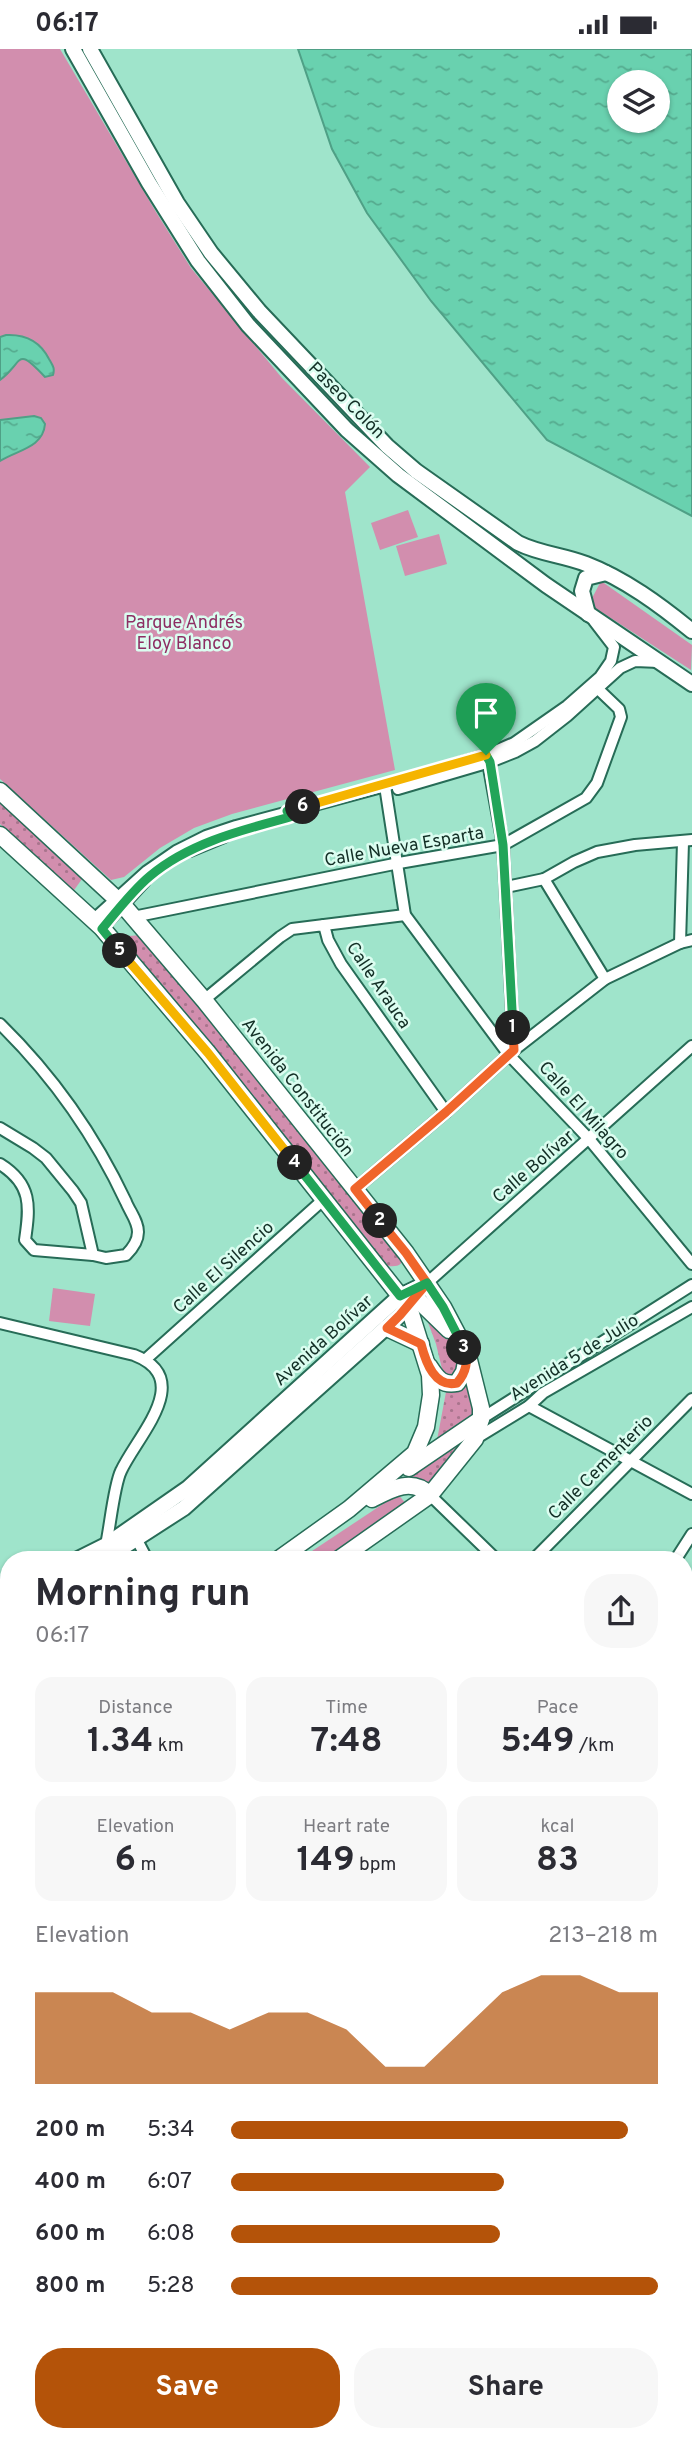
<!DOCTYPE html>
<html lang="en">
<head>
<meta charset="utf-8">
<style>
  body { margin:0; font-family:Overpass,sans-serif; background:#f7f7f7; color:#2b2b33; height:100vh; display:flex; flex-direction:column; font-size:26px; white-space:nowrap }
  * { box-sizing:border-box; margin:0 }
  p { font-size:23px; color:#7c7c81 }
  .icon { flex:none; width:38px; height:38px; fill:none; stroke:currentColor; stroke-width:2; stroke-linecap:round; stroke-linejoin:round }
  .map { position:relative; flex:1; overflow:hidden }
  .details { position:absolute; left:0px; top:1502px; width:693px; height:891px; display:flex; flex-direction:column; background:#fff; border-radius:28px 28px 0 0; box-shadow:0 2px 5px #0004 }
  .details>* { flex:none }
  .buttons { position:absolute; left:607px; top:21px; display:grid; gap:14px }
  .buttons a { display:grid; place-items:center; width:63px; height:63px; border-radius:50%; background:#fff; box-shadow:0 2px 5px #0004; font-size:35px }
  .pin { position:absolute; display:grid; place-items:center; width:60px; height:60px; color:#fff; margin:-72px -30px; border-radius:50% 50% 50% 0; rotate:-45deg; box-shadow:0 0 7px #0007 }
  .pin .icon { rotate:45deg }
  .km { position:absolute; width:35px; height:35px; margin:-18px; border-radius:50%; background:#222; color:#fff; font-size:19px; line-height:35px; text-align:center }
  .round { display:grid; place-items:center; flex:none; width:74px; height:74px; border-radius:28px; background:#f7f7f7 }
  .headline { display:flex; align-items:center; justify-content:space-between; height:119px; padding:0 35px }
  h1 { font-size:38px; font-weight:700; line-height:52px }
  .metrics { display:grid; grid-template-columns:repeat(3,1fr); gap:10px; height:119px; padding:7px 35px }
  .metrics div { display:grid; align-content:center; border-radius:18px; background:#f7f7f7; text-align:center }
  .metrics b { font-size:35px; font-weight:700 }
  .metrics small { font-size:19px; font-weight:400 }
  .metrics p { font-size:19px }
  .chart { height:196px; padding:14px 35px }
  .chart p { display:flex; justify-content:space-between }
  .chart svg { width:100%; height:126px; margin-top:7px; fill:#b45309; opacity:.7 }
  .cta { display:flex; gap:14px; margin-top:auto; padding:14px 35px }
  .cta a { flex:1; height:80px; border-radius:28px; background:#b45309; color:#fff; font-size:28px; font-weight:700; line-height:80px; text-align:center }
  .cta a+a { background:#f7f7f7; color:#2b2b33 }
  ul { padding:0 35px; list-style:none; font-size:23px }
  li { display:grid; grid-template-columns:112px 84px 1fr; align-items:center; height:52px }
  li i { height:18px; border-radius:9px; background:#b45309 }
  .status { display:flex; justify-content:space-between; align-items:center; height:49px; padding:0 35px; background:#fff; direction:ltr }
  .status svg { height:19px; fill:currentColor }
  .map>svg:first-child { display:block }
  .grass { fill:url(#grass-dots) }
  .park { fill:#d28eae }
  .water { fill:url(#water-ripples); stroke:#4fa086; stroke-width:2; fill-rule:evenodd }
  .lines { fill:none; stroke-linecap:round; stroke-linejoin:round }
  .minor-casing { stroke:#276c57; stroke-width:14 }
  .tertiary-casing { stroke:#276c57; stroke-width:18 }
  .secondary-casing { stroke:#276c57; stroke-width:19 }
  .trunk-casing { stroke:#276c57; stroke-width:21 }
  .minor { stroke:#fff; stroke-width:10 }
  .tertiary { stroke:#fff; stroke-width:14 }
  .secondary { stroke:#fff; stroke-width:16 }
  .trunk { stroke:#fff; stroke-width:18 }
  .split-1-casing { stroke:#fff; stroke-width:14 }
  .split-2-casing { stroke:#fff; stroke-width:14 }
  .split-3-casing { stroke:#fff; stroke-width:14 }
  .split-4-casing { stroke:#fff; stroke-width:14 }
  .split-5-casing { stroke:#fff; stroke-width:14 }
  .split-6-casing { stroke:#fff; stroke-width:14 }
  .split-7-casing { stroke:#fff; stroke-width:14 }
  .split-1 { stroke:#22a559; stroke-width:9 }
  .split-2 { stroke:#f0652b; stroke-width:9 }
  .split-3 { stroke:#f0652b; stroke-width:9 }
  .split-4 { stroke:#22a559; stroke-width:9 }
  .split-5 { stroke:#f5b400; stroke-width:9 }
  .split-6 { stroke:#22a559; stroke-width:9 }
  .split-7 { stroke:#f5b400; stroke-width:9 }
  .labels { text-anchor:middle; stroke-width:5; stroke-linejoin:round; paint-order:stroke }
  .street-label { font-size:18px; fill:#132f26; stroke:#dbfdf0 }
  .park-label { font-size:18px; fill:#8d2e63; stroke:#dbfdf0 }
</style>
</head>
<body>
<div class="status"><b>06:17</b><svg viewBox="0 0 49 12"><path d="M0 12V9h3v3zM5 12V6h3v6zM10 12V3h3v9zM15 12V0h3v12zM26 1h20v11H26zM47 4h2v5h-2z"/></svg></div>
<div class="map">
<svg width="692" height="2391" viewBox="0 0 692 2391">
  <defs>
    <pattern id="grass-dots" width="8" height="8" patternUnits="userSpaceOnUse" patternTransform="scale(1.75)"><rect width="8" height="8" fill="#d28eae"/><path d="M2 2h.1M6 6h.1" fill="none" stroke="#a9748d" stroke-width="1.8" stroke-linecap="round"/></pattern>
    <pattern id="water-ripples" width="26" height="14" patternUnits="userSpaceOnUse" patternTransform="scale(1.75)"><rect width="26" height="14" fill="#69d1af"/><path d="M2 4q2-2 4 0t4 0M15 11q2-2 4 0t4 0" fill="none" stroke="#55aa8e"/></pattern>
  </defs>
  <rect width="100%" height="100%" fill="#9fe4cb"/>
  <!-- grass -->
  <g class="grass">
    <path d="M0,752L82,830L72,844L0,775Z"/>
    <path d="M142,886L405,1206C402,1216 399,1218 388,1217L129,902L126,892L129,887Z"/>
    <path d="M423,1260C441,1275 455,1293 462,1316L455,1329L444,1328L436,1295Z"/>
    <path d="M471,1331L480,1361L440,1394L437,1391L446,1343L458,1342Z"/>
    <path d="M460,1393L430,1434L408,1426Z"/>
  </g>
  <!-- park -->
  <g class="park">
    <path d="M0,0H60L156,163L191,219L282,329L370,418L345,443L395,721L232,765L194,779L160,799L124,828L111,831L0,730Z"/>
    <path d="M408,461L418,488L380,501L371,474Z"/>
    <path d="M439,485L447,515L405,527L396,497Z"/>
    <path d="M601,532L692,596L691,621L589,555Z"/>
    <path d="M53,1239L95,1245L90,1277L49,1272Z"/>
    <path d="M398,1445L406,1455L324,1510H300Z"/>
    <path d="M9,1963V2022L0,2024V1989Z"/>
    <path d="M281,2384H341L371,2388V2391H280Z"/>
    <path d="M490,2384L528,2389V2391H489Z"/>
  </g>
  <!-- water -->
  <g class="water">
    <path d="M298,0H692V467L547,391L431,252L367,164L332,100ZM620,33H658V72H620Z"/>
    <path d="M6,286C26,285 40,292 49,310C53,317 55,319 53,326L45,328C15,296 24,313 0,331V288Z"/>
    <path d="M34,367L41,369L45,375C43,399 17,401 0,412V371Z"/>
  </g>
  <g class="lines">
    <defs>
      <g id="minor">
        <path d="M487,708L503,796L514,1001"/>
        <path d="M385,737L405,866L509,1006L589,1090L692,1215"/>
        <path d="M398,740L490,713L515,703L535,692L567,667L620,619L635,612L659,613"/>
        <path d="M190,802L224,788"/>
        <path d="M544,830L605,930"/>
        <path d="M506,838L544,830L574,813L597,803L635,796L692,791"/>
        <path d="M133,868L399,814L503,796L586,749L597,734L621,668L619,660L597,639"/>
        <path d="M93,871L147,822L176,802L206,787L236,777L378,739L486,706L514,694L567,657L600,628L611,612L614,598L594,572"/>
        <path d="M324,876L405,866"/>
        <path d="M102,879L145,832"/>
        <path d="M680,894L683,793"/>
        <path d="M204,951L280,888L292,880L324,876L328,891L341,915L446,1063"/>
        <path d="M0,975C52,1026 95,1087 126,1153C130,1163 138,1172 138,1183C138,1193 132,1200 126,1206L106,1209L93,1206L81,1154L73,1142L46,1109L33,1099L0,1079"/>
        <path d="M0,1115C32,1135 30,1157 25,1191L34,1201L93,1206"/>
        <path d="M355,1140L446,1063L514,1001L605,930L680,894L692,891"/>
        <path d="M427,1234L692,997"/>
        <path d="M0,1274L134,1306C196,1330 137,1387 121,1422C114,1436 110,1478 106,1496"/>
        <path d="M146,1310L323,1151"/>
        <path d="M529,1357L692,1445"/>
        <path d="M481,1370L692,1236"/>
        <path d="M475,1390L529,1357L543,1344L692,1258"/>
        <path d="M430,1446L496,1510"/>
        <path d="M137,1491L147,1510"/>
        <path d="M534,1510L692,1350"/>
        <path d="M676,1510L692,1485"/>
        <path d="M684,1639L692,1642"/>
        <path d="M0,1641L9,1636"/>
        <path d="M684,1724L692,1712"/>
        <path d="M684,1813L692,1817"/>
        <path d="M0,1922L9,1925"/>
        <path d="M0,2077H9"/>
        <path d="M684,2083L692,2068"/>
        <path d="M0,2116H9"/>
        <path d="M684,2130H692"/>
        <path d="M684,2333L692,2318"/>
        <path d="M0,2348L3,2340L9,2335"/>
        <path d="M372,2384L381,2385"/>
        <path d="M474,2384V2391"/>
        <path d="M159,2391V2384"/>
        <path d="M271,2391L272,2384"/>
        <path d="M654,2391L658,2384"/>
      </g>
      <g id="tertiary">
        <path d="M73,0L149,134L198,212L248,276L347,381L398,426L546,536L692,635"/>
        <path d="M90,0L177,154L211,204L259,262L387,397L416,422L518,494C540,505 563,506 586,515C625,530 660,556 692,582"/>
        <path d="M588,565L582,542L586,529L606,524"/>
        <path d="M78,1510L106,1496L188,1439L400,1247L427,1234"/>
        <path d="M105,1510L184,1459L400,1266L413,1251"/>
        <path d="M0,1538L9,1536"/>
        <path d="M0,1550L9,1548"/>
      </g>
      <g id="secondary">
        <path d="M0,742L123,856L204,951L406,1204L443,1258L461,1292L468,1307L481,1359V1370L475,1390L430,1446L339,1510"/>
        <path d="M0,786L102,879L208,1004L408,1257L411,1265L430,1326L431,1346L426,1378L415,1404L349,1460L279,1510"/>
        <path d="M415,1248L449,1281"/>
        <path d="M387,1279L421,1295"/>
        <path d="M429,1317C437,1329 442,1337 457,1334L464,1323L467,1308"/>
        <path d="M409,1419L481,1370"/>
        <path d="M372,1450C391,1440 412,1428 430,1446"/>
        <path d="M0,1970L9,1944"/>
        <path d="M0,2030L9,2027"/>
        <path d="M0,2052L9,2040"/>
      </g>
      <g id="trunk">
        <path d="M684,2099H692"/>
        <path d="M0,2104H9"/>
        <path d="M684,2117H692"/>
      </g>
    </defs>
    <!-- minor casing -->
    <use href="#minor" class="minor-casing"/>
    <!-- tertiary casing -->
    <use href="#tertiary" class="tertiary-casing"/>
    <!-- secondary casing -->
    <use href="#secondary" class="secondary-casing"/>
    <!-- trunk casing -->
    <use href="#trunk" class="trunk-casing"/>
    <!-- minor -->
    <use href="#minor" class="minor"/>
    <!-- tertiary -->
    <use href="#tertiary" class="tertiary"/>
    <!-- secondary -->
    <use href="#secondary" class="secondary"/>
    <!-- trunk -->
    <use href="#trunk" class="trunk"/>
  </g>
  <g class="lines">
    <defs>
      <path id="split-1" d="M486,706L490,713L503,796L513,979"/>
      <path id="split-2" d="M380,1172L355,1140L446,1063L514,1001L513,979"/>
      <path id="split-3" d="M380,1172L406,1204L427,1234L400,1266L387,1279L421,1295C426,1314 435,1339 457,1334C466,1324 469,1311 464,1299"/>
      <path id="split-4" d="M295,1114L400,1247L427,1234L443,1258L464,1299"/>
      <path id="split-5" d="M120,902L208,1004L295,1114"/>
      <path id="split-6" d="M120,902L102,880C117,862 132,842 150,827C189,794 242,781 290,768L287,762L303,758"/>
      <path id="split-7" d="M303,758L486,706"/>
    </defs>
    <!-- split-1 casing -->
    <use href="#split-1" class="split-1-casing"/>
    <!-- split-2 casing -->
    <use href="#split-2" class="split-2-casing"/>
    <!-- split-3 casing -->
    <use href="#split-3" class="split-3-casing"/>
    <!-- split-4 casing -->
    <use href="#split-4" class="split-4-casing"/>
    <!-- split-5 casing -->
    <use href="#split-5" class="split-5-casing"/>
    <!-- split-6 casing -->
    <use href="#split-6" class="split-6-casing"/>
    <!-- split-7 casing -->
    <use href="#split-7" class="split-7-casing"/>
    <!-- split-1 -->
    <use href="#split-1" class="split-1"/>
    <!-- split-2 -->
    <use href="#split-2" class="split-2"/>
    <!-- split-3 -->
    <use href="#split-3" class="split-3"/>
    <!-- split-4 -->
    <use href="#split-4" class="split-4"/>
    <!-- split-5 -->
    <use href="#split-5" class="split-5"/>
    <!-- split-6 -->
    <use href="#split-6" class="split-6"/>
    <!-- split-7 -->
    <use href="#split-7" class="split-7"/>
  </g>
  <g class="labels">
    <!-- street labels -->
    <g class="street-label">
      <text transform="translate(347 351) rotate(45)" y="6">Paseo Colón</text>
      <text transform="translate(404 797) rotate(-10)" y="6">Calle Nueva Esparta</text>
      <text transform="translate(379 936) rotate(56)" y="6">Calle Arauca</text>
      <text transform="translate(298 1038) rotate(52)" y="6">Avenida Constitución</text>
      <text transform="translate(584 1061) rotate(48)" y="6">Calle El Milagro</text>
      <text transform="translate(533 1117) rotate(-41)" y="6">Calle Bolívar</text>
      <text transform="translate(223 1218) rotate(-42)" y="6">Calle El Silencio</text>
      <text transform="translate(323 1291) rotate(-42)" y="6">Avenida Bolívar</text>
      <text transform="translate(574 1308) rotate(-32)" y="6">Avenida 5 de Julio</text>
      <text transform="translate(600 1418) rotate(-45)" y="6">Calle Cementerio</text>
    </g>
    <!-- park labels -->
    <g class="park-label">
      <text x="184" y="579">Parque Andrés<tspan x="184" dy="21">Eloy Blanco</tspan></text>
    </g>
  </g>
</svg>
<div class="buttons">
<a><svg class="icon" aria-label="layers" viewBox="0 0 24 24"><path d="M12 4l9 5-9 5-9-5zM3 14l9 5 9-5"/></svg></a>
</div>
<div class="pin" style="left:486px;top:706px;background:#1e9e55"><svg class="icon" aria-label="arrive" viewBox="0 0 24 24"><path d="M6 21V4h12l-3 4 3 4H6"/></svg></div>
<b class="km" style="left:513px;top:979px">1</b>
<b class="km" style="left:380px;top:1172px">2</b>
<b class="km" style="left:464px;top:1299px">3</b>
<b class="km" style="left:295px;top:1114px">4</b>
<b class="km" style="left:120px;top:902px">5</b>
<b class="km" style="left:303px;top:758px">6</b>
<section class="details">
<div class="headline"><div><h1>Morning run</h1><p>06:17</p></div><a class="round"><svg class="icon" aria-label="share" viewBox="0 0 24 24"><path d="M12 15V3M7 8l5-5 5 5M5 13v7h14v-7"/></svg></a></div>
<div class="metrics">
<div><p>Distance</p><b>1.34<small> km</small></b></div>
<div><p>Time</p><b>7:48</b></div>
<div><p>Pace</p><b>5:49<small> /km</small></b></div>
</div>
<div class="metrics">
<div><p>Elevation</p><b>6<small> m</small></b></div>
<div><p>Heart rate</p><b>149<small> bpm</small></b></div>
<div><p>kcal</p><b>83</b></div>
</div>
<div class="chart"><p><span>Elevation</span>213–218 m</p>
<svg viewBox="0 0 160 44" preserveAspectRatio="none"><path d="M0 44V12L10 12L20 12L30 19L40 19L50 25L60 19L70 19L80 25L90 38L100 38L110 25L120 12L130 6L140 6L150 12L160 12V44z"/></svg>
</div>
<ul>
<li><b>200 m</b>5:34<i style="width:93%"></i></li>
<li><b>400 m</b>6:07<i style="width:64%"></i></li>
<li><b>600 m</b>6:08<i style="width:63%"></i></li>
<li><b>800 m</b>5:28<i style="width:100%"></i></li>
</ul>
<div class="cta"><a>Save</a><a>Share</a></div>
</section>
</div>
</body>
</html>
